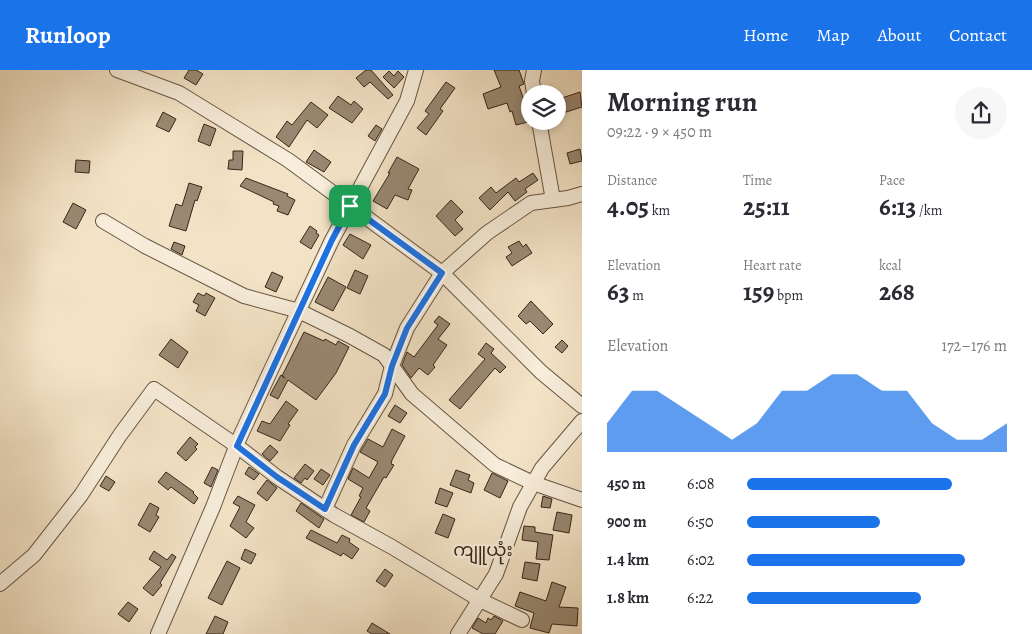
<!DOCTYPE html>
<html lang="en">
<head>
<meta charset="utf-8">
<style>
  body { margin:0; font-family:Alegreya,"Noto Sans Myanmar",serif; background:#f7f7f7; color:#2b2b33; height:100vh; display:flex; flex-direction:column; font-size:19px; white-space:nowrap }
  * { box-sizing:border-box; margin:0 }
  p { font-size:16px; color:#7c7c81 }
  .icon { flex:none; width:28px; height:28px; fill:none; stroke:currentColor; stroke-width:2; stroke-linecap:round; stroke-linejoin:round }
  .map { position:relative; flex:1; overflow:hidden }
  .side { display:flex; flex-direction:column; background:#fff; width:450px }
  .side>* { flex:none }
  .tools { position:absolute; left:521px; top:15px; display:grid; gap:10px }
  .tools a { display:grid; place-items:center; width:45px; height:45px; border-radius:50%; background:#fff; box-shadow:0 2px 8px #0003; font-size:25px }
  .pin { position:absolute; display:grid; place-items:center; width:42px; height:42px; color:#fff; margin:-21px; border-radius:10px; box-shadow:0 2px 8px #0006 }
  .round { display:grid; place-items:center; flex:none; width:52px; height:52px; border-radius:26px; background:#f7f7f7 }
  .headline { display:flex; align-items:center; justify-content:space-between; height:85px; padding:0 25px }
  h1 { font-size:28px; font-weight:700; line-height:38px }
  .figures { display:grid; grid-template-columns:repeat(3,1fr); gap:8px; height:85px; padding:5px 25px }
  .figures div { display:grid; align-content:center }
  .figures b { font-size:25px; font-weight:700 }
  .figures small { font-size:14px; font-weight:400 }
  .figures p { font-size:14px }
  .chart { height:140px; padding:10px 25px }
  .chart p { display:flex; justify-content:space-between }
  .chart svg { width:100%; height:90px; margin-top:5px; fill:#1a73e8; opacity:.7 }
  ul { padding:0 25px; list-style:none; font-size:16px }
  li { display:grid; grid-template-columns:80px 60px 1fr; align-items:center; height:38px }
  li i { height:12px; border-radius:6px; background:#1a73e8 }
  header { display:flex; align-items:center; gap:30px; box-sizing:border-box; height:70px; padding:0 25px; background:#1a73e8; color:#fff }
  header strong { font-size:24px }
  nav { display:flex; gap:28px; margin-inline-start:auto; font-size:18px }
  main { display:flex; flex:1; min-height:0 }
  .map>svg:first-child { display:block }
  .building { fill:#998872; stroke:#372618 }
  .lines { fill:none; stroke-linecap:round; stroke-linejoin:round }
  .minor-casing { stroke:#654; stroke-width:16 }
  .minor { stroke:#f7edda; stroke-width:14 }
  .route-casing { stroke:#fff; stroke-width:10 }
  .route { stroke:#1a73e8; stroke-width:6 }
  .labels { text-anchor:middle; stroke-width:5; stroke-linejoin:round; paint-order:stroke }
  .quarter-label { font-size:18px; fill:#372618; stroke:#f7edda }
</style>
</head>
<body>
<header>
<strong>Runloop</strong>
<nav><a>Home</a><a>Map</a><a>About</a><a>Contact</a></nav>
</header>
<main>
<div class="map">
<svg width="582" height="564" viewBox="0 0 582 564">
  <rect width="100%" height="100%" fill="#f3e3c6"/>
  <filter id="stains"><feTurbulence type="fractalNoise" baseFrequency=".004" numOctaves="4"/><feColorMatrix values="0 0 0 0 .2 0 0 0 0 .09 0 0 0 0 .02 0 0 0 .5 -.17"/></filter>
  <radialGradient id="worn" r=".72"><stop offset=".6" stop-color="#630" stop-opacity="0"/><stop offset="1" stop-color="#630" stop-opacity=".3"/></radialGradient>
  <!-- building -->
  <g class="building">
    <path d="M189,0H196L203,4L196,15L184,8Z"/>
    <path d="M366,0H371L393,25L388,29L370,12L364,17L356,8Z"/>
    <path d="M494,0H519L524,14L519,16L526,36L524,37L528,52L516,55L512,41L510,42L507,33L488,39L483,24L501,17Z"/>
    <path d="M389,1L394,6L398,1L404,7L394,18L383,7Z"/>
    <path d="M446,12L455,18L440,39L443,41L426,65L417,58L429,44L425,41Z"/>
    <path d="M580,22L582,37L563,43L559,29Z"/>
    <path d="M338,26L351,35L354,31L363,39L352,53L329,38Z"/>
    <path d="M311,32L328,45L317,58L307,50L289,77L276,67L287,51L292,55Z"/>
    <path d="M163,42L176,49L169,62L156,56Z"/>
    <path d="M204,54L216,59L210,76L198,71Z"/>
    <path d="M376,55L382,59L375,71L368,66Z"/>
    <path d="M580,79L582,91L570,94L567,83Z"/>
    <path d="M314,80L331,92L324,102L306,92Z"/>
    <path d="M233,81H243L242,100L228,99L229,90H233Z"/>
    <path d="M397,87L419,99L408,119L412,120L408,130L395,125L387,139L373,131L390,103H388Z"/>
    <path d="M76,90L90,91L89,103L75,102Z"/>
    <path d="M533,103L538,110L525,119L527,122L515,131L508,122L490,140L479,128L491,117L496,123L516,108L519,112Z"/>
    <path d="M246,108L288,124L287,126L295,130L288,145L277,141L279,136L273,134L274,132L240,116Z"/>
    <path d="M189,113L202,117L197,131L195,130L186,161L169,156L176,134L182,136Z"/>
    <path d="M451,130L463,142L455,150L463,159L455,166L436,146Z"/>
    <path d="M73,133L86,140L76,159L63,152Z"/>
    <path d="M310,156L317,161L316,163L319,165L311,179L300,172Z"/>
    <path d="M350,164L371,175L363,189L343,175Z"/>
    <path d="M519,171L523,177L526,174L532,183L512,196L506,187L512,183L508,177Z"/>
    <path d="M174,172L185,176L182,185L171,179Z"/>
    <path d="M355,200L368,206L360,224L347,218Z"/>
    <path d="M272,202L283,207L276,222L265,217Z"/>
    <path d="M328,207L346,217L333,241L315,232Z"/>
    <path d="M198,223L204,226L206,223L215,228L205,246L196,241L199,235L193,232Z"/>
    <path d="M531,231L553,254L543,264L530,251L526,254L518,246Z"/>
    <path d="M439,246L450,254L438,269L447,275L433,295L435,297L428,305L419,298L411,308L402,295L407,282L414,287L438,255L434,252Z"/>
    <path d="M304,262L324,271L325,269L336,275L338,271L349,277L336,303L316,330L288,310L278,329L270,325L281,305L285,308L282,306Z"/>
    <path d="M171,269L188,282L178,298L159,285Z"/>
    <path d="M562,270L568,276L562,283L555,277Z"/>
    <path d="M486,273L494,279L491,283L506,297L500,303L495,298L460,339L449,330L485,289L478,284Z"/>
    <path d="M286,331L298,340L288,354L290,355L280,371L257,361L262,351L270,354Z"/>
    <path d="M395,335L407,343L400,353L388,346Z"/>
    <path d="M392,359L405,366L392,390L391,394L394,395L386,408L384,407L366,438L370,441L364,452L351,445L361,427L359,426L363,418L348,409L353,398L369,408L378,392L360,382L362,379L368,369L383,377Z"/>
    <path d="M190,367L198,374L195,377L197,379L186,391L177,383Z"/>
    <path d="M270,375L278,382L270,391L262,384Z"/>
    <path d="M305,394L314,401L307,410L305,408L301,413L294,408Z"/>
    <path d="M212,397L218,400L211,417L204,413Z"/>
    <path d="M249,397L259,404L254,410L245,404Z"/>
    <path d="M321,399L330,405L323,415L314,409Z"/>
    <path d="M456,400L470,405L468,410L474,413L471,423L450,415Z"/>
    <path d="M166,402L194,422L193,423L198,428L194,434L171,417L168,420L158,412Z"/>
    <path d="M492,403L508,411L500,428L484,420Z"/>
    <path d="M106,406L115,412L109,421L100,416Z"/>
    <path d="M267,410L277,418L267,431L257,423Z"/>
    <path d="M440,418L453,423L447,437L435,433Z"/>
    <path d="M238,426L255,435L246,452L254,458L246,468L230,456L240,437L233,433Z"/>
    <path d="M543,426L552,429L550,438L541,437Z"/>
    <path d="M150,433L159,438L156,445L159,447L150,462L138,455Z"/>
    <path d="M301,433L324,449L319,458L296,441Z"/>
    <path d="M557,442L572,445L569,463L553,460Z"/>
    <path d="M443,444L455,449L448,468L435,463Z"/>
    <path d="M524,456L535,457V462L553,465L549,490L536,489L538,472L522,470Z"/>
    <path d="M311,460L337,473L342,465L350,469L349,472L359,479L352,489L343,483L341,486L306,468Z"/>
    <path d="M245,479L256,484L251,494L241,489Z"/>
    <path d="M154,481L167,490L172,484L176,487L160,513L162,515L153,526L143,518L161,497L149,489Z"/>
    <path d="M227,491L240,498L222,535L208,528Z"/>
    <path d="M525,492L540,494L537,511L522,508Z"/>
    <path d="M385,499L393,505L385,517L376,511Z"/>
    <path d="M552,512L566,517L559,537L578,538L577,556L552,554L549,563L530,558L534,543L515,536L520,522L546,531Z"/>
    <path d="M128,532L138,539L129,552L118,544Z"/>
    <path d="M215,546L228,552L223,564H206Z"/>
    <path d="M494,546L503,551L495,564H483L472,558L478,548L486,553L488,548L491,550Z"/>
    <path d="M372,553L390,564H372L367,561Z"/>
  </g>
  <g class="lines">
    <defs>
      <g id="minor">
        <path d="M117,0L179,23L288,90L442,203L541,302L582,336"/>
        <path d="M534,0L532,11L534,24"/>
        <path d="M539,51L553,130"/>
        <path d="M103,151L145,176L244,226L299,241L350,266L384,285L412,324L495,395L533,413L582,430"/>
        <path d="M325,439L354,375L385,324L392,296L407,258L442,203L487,163L531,133L568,128L582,124"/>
        <path d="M0,514L34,485L81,425L120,365L154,319L237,376L277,407L334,445L392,477L480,530L522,550"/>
        <path d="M158,564L213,437L239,369L270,302L332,170L407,31L416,0"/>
        <path d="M458,564L496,504L520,437L542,398L582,351"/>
      </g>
    </defs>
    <!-- minor casing -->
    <use href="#minor" class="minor-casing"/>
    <!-- minor -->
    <use href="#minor" class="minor"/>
  </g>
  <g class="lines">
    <defs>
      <path id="route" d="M350,136L442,203L407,258L392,296L385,324L354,375L325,439L277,407L237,376L332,170Z"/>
    </defs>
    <!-- route casing -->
    <use href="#route" class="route-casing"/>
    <!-- route -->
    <use href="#route" class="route"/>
  </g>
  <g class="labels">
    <!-- quarter labels -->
    <g class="quarter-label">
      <text x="483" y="486">ကျူယုံး</text>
    </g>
  </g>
  <rect width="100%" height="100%" filter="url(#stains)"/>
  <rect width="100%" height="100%" fill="url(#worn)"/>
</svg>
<div class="tools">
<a><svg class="icon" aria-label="layers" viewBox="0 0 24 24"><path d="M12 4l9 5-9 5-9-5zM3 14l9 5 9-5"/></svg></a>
</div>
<div class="pin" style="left:350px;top:136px;background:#1e9e55"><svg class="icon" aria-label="arrive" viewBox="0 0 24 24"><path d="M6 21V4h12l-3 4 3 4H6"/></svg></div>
</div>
<section class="side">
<div class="headline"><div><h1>Morning run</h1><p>09:22 · 9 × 450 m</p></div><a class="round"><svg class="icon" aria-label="share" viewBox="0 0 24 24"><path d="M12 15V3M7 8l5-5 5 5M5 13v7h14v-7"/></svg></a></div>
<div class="figures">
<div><p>Distance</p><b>4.05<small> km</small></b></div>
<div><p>Time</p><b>25:11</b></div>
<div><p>Pace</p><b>6:13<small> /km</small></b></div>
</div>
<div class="figures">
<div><p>Elevation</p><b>63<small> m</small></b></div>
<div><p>Heart rate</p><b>159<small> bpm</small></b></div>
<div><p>kcal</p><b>268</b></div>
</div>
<div class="chart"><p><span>Elevation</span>172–176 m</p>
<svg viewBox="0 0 160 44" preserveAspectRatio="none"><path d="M0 44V30L10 14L20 14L30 22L40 30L50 38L60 30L70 14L80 14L90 6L100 6L110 14L120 14L130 30L140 38L150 38L160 30V44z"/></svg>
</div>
<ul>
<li><b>450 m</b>6:08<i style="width:79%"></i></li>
<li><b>900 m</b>6:50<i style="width:51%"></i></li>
<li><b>1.4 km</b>6:02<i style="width:84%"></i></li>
<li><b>1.8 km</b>6:22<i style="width:67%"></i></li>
</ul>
</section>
</main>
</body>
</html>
